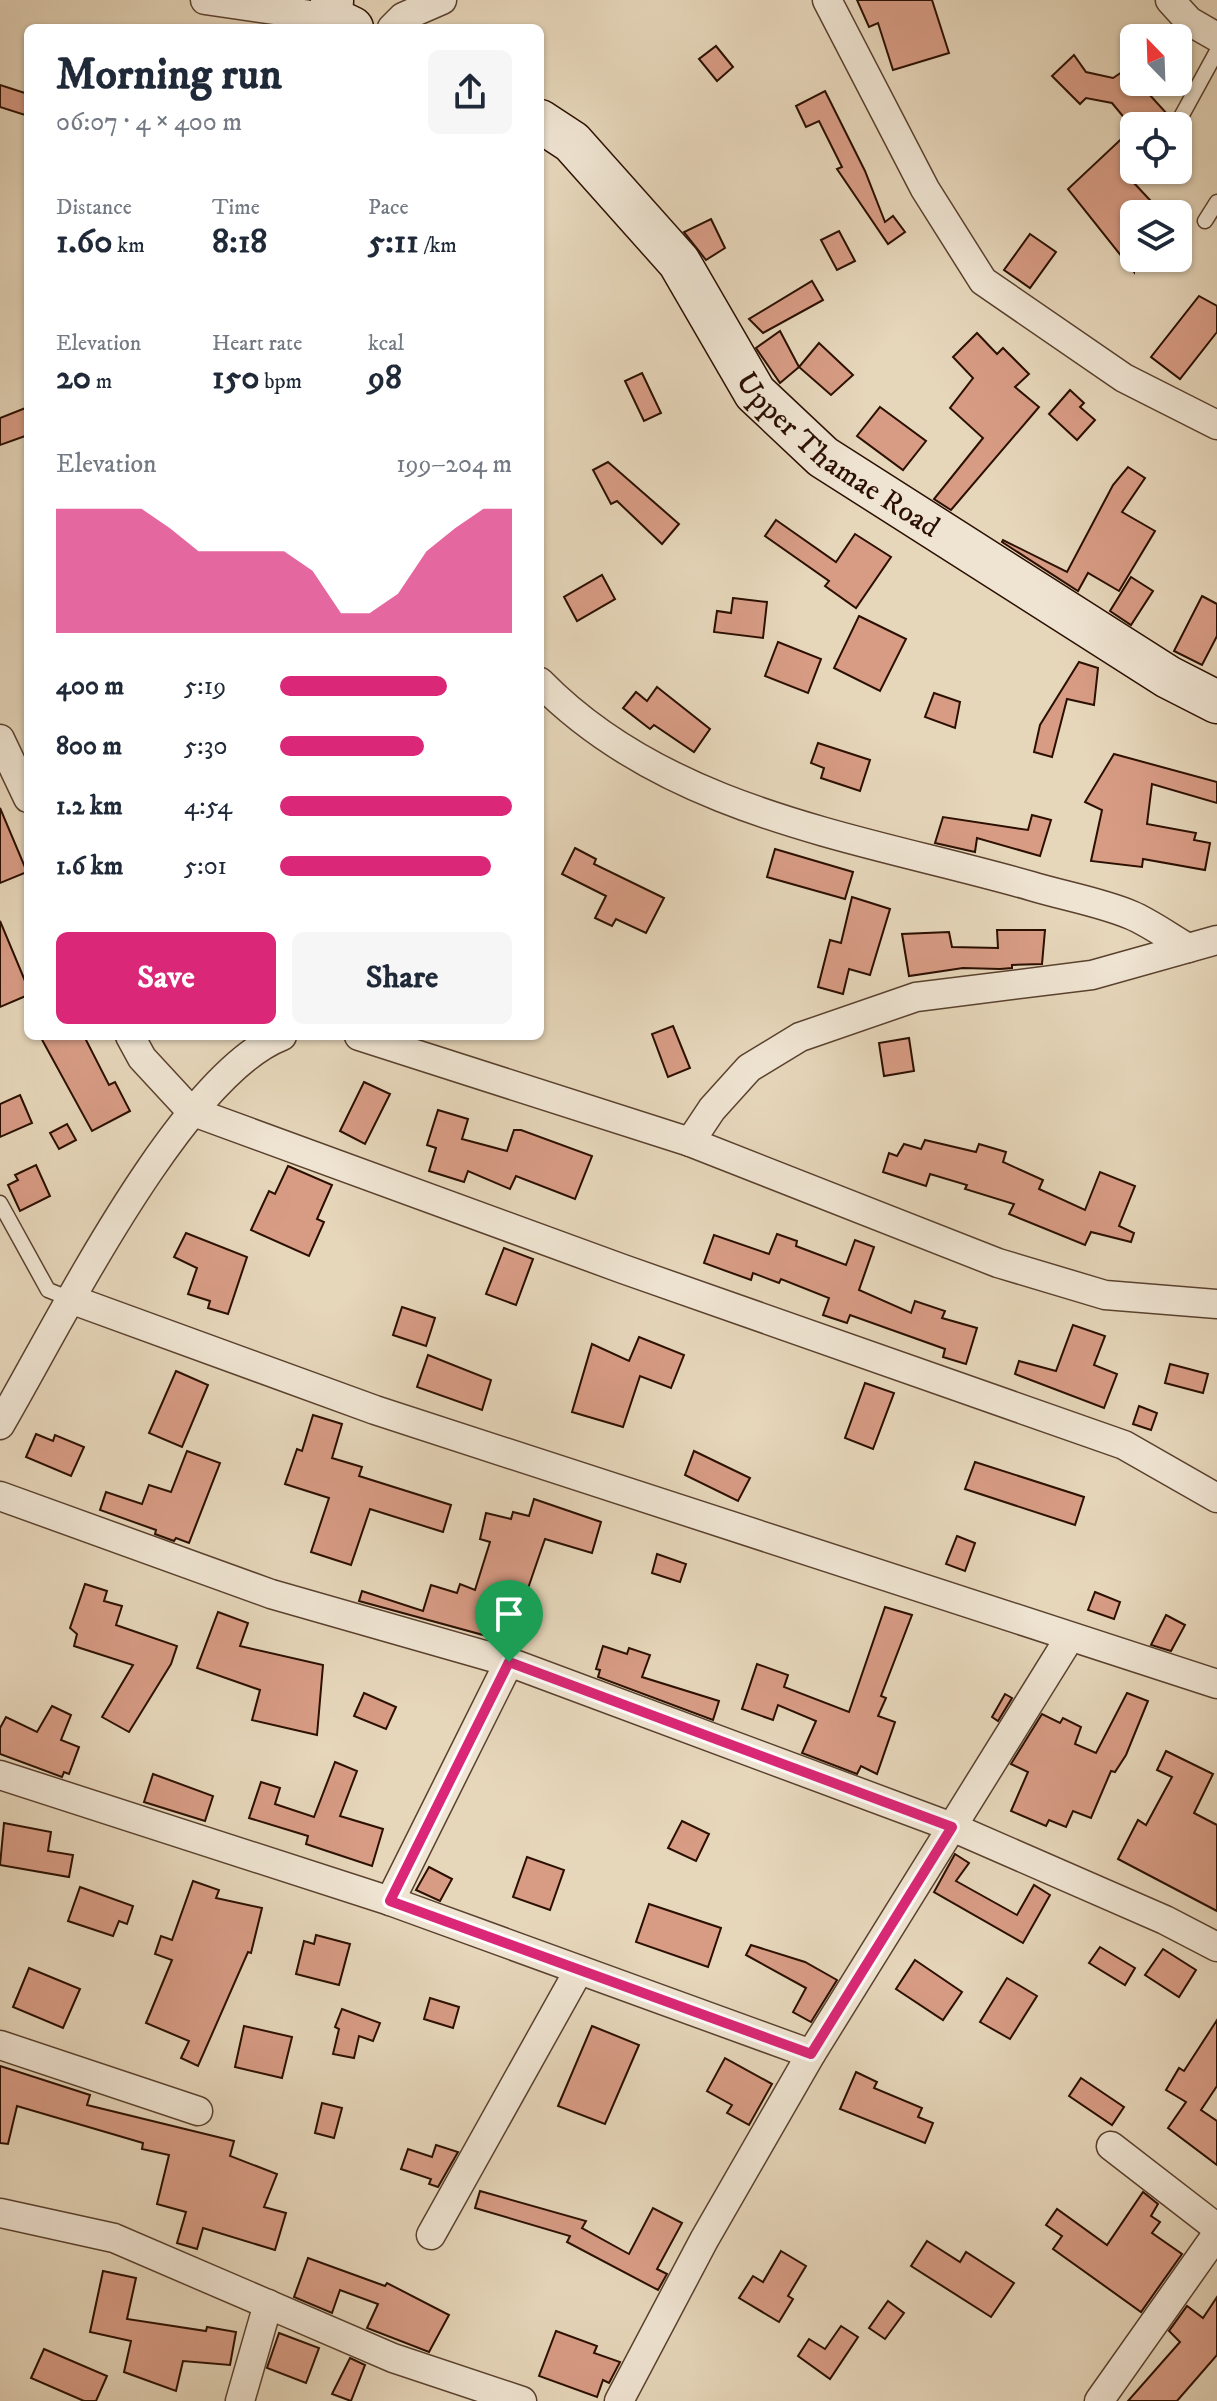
<!DOCTYPE html>
<html lang="en">
<head>
<meta charset="utf-8">
<style>
  body { margin:0; font-family:"IM FELL DW Pica",serif; background:#f6f6f7; color:#1f2937; height:100vh; display:flex; flex-direction:column; font-size:30px; white-space:nowrap }
  * { box-sizing:border-box; margin:0 }
  p { font-size:26px; color:#747a83 }
  .icon { flex:none; width:44px; height:44px; fill:none; stroke:currentColor; stroke-width:2; stroke-linecap:round; stroke-linejoin:round }
  .map { position:relative; flex:1; overflow:hidden }
  .details { position:absolute; left:24px; top:24px; width:520px; height:1016px; display:flex; flex-direction:column; background:#fff; border-radius:12px; box-shadow:0 2px 6px #0004 }
  .details>* { flex:none }
  .needle { width:52px; rotate:337deg }
  .controls { position:absolute; left:1120px; top:24px; display:grid; gap:16px }
  .controls a { display:grid; place-items:center; width:72px; height:72px; border-radius:12px; background:#fff; box-shadow:0 2px 6px #0004; font-size:40px }
  .pin { position:absolute; display:grid; place-items:center; width:68px; height:68px; color:#fff; margin:-82px -34px; border-radius:50% 50% 50% 0; rotate:-45deg; box-shadow:0 0 8px #0007 }
  .pin .icon { rotate:45deg }
  .round { display:grid; place-items:center; flex:none; width:84px; height:84px; border-radius:12px; background:#f6f6f7 }
  .headline { display:flex; align-items:center; justify-content:space-between; height:136px; padding:0 32px }
  h1 { font-size:44px; font-weight:800; line-height:60px }
  .figures { display:grid; grid-template-columns:repeat(3,1fr); gap:12px; height:136px; padding:8px 32px }
  .figures div { display:grid; align-content:center }
  .figures b { font-size:34px; font-weight:800 }
  .figures small { font-size:22px; font-weight:400 }
  .figures p { font-size:22px }
  .chart { height:224px; padding:16px 32px }
  .chart p { display:flex; justify-content:space-between }
  .chart svg { width:100%; height:144px; margin-top:8px; fill:#db2777; opacity:.7 }
  .action { display:flex; gap:16px; margin-top:auto; padding:16px 32px }
  .action a { flex:1; height:92px; border-radius:12px; background:#db2777; color:#fff; font-size:32px; font-weight:800; line-height:92px; text-align:center }
  .action a+a { background:#f6f6f7; color:#1f2937 }
  ul { padding:0 32px; list-style:none; font-size:26px }
  li { display:grid; grid-template-columns:128px 96px 1fr; align-items:center; height:60px }
  li i { height:20px; border-radius:10px; background:#db2777 }
  .map>svg:first-child { display:block }
  .building { fill:#d89c85; stroke:#2b0f00; stroke-width:2 }
  .lines { fill:none; stroke-linecap:round; stroke-linejoin:round }
  .lane-casing { stroke:#5a412e; stroke-width:17 }
  .street-casing { stroke:#5a412e; stroke-width:31 }
  .secondary-casing { stroke:#2b0f00; stroke-width:45 }
  .lane { stroke:#efe4d2; stroke-width:14 }
  .street { stroke:#efe4d2; stroke-width:28 }
  .secondary { stroke:#efe4d2; stroke-width:42 }
  .route-casing { stroke:#fff; stroke-width:16 }
  .route { stroke:#db2777; stroke-width:10 }
  .labels { text-anchor:middle; stroke-width:7; stroke-linejoin:round; paint-order:stroke }
  .street-label { font-size:30px; fill:#2b0f00; stroke:#efe4d2 }
</style>
</head>
<body>
<div class="map">
<svg width="1217" height="2401" viewBox="0 0 1217 2401">
  <rect width="100%" height="100%" fill="#e6d6ba"/>
  <filter id="stains"><feTurbulence type="fractalNoise" baseFrequency=".0025" numOctaves="4"/><feColorMatrix values="0 0 0 0 .2 0 0 0 0 .09 0 0 0 0 .02 0 0 0 .5 -.17"/></filter>
  <radialGradient id="worn" r=".72"><stop offset=".6" stop-color="#630" stop-opacity="0"/><stop offset="1" stop-color="#630" stop-opacity=".3"/></radialGradient>
  <!-- building -->
  <g class="building">
    <path d="M857,0H932L949,53L893,70L878,23L869,27Z"/>
    <path d="M716,46L733,67L717,81L699,59Z"/>
    <path d="M1074,55L1086,72L1113,78L1134,64V82H1138L1168,115L1156,126H1131L1112,103L1086,98L1080,104L1052,76Z"/>
    <path d="M0,85L28,94V116L0,107Z"/>
    <path d="M825,91L865,171L885,222L893,216L905,232L888,244L837,169L842,167L819,121L806,127L796,106Z"/>
    <path d="M1134,127V183L1163,214H1134V272L1068,189Z"/>
    <path d="M711,219L725,248L706,260L684,232Z"/>
    <path d="M839,231L855,261L837,270L821,240Z"/>
    <path d="M1030,234L1056,252L1030,288L1004,270Z"/>
    <path d="M812,281L823,300L763,333L749,319Z"/>
    <path d="M1199,296L1217,306V332L1180,379L1151,357Z"/>
    <path d="M780,331L799,367L780,383L756,348Z"/>
    <path d="M977,333L997,354L1003,348L1029,374L1015,387L1039,407L951,510L934,499L983,438L950,408L973,378L953,357Z"/>
    <path d="M819,343L853,375L831,395L799,367Z"/>
    <path d="M642,373L661,413L644,421L625,381Z"/>
    <path d="M1070,390L1084,403L1080,407L1095,420L1077,440L1049,414Z"/>
    <path d="M28,407V435L0,445V418Z"/>
    <path d="M880,407L926,441L903,470L857,436Z"/>
    <path d="M608,462L679,524L662,544L617,501L611,504L593,470Z"/>
    <path d="M1128,467L1145,478L1122,512L1155,531L1119,591L1088,573L1078,591L1002,542L1003,540L1067,572L1113,485Z"/>
    <path d="M776,520L836,562L855,534L891,557L856,608L825,586L829,581L765,536Z"/>
    <path d="M602,575L615,599L577,621L564,597Z"/>
    <path d="M1131,577L1153,591L1131,625L1110,611Z"/>
    <path d="M1202,596L1217,604V636L1202,665L1174,651Z"/>
    <path d="M733,598L767,602L763,638L714,632L717,611L731,613Z"/>
    <path d="M859,616L906,639L880,691L834,668Z"/>
    <path d="M778,642L821,659L808,693L765,676Z"/>
    <path d="M1079,662L1098,668L1094,705L1067,699L1052,757L1034,752L1040,725Z"/>
    <path d="M657,687L710,729L694,752L654,725L650,729L623,708L636,692L647,701Z"/>
    <path d="M934,693L960,702L955,728L925,717Z"/>
    <path d="M818,743L870,760L860,791L821,778L824,768L811,763Z"/>
    <path d="M1114,754L1217,782V803L1152,784L1147,824L1196,833L1194,840L1210,843L1205,870L1143,859L1142,867L1091,861L1102,810L1085,802Z"/>
    <path d="M0,808L27,872L0,883Z"/>
    <path d="M1032,815L1051,820L1040,856L977,838L975,852L935,843L943,817L1028,830Z"/>
    <path d="M575,848L596,859L594,864L664,898L646,933L616,919L612,926L595,918L606,896L562,874Z"/>
    <path d="M775,849L853,872L845,899L767,877Z"/>
    <path d="M852,897L890,909L870,975L849,969L843,994L818,987L830,940L841,943Z"/>
    <path d="M0,921L28,988V995L0,1007Z"/>
    <path d="M997,930H1045L1042,964L1012,965V968L1000,969L963,968L909,976L902,934L949,932L952,947L998,948Z"/>
    <path d="M673,1026L690,1068L668,1077L652,1034Z"/>
    <path d="M40,1036H84L109,1085L115,1082L130,1111L92,1131Z"/>
    <path d="M909,1038L914,1071L884,1076L879,1043Z"/>
    <path d="M364,1082L390,1094L365,1144L340,1131Z"/>
    <path d="M20,1095L32,1123L0,1137V1104Z"/>
    <path d="M438,1110L468,1119L462,1139L507,1151L514,1130H521L592,1156L575,1199L516,1176L510,1189L468,1171L464,1182L429,1171L436,1148L427,1145Z"/>
    <path d="M67,1124L76,1140L59,1149L50,1133Z"/>
    <path d="M925,1140L976,1152L979,1144L1006,1152L1003,1162L1043,1180L1039,1189L1085,1210L1100,1172L1135,1186L1119,1226L1134,1233L1131,1242L1091,1232L1085,1245L1009,1214L1014,1204L965,1189L967,1185L930,1174L926,1186L883,1172L889,1153L897,1156L904,1144L921,1149Z"/>
    <path d="M36,1165L50,1196L20,1211L8,1185L18,1180L15,1175Z"/>
    <path d="M288,1166L332,1185L317,1219L324,1222L309,1256L251,1230L269,1191L275,1194Z"/>
    <path d="M186,1233L247,1257L228,1314L208,1308L210,1301L188,1294L197,1268L174,1257Z"/>
    <path d="M777,1234L797,1241L796,1246L846,1265L855,1240L874,1247L859,1290L911,1313L915,1301L945,1311L942,1318L977,1328L966,1364L943,1357L945,1349L850,1315L847,1323L823,1315L829,1298L781,1279L779,1283L753,1273L751,1280L704,1263L714,1235L769,1254Z"/>
    <path d="M504,1248L533,1259L516,1305L486,1294Z"/>
    <path d="M402,1307L435,1318L426,1346L393,1335Z"/>
    <path d="M1073,1325L1105,1336L1094,1365L1117,1374L1104,1408L1015,1374L1019,1361L1056,1371Z"/>
    <path d="M639,1337L684,1355L671,1388L640,1376L623,1427L572,1412L592,1344L629,1361Z"/>
    <path d="M428,1355L491,1380L482,1410L417,1387Z"/>
    <path d="M1170,1364L1208,1374L1203,1393L1165,1383Z"/>
    <path d="M176,1371L208,1385L182,1447L149,1433Z"/>
    <path d="M865,1383L894,1393L873,1449L845,1438Z"/>
    <path d="M1139,1406L1157,1413L1151,1430L1133,1424Z"/>
    <path d="M313,1415L342,1424L332,1458L362,1467L359,1476L451,1505L443,1532L370,1509L351,1565L311,1552L329,1498L285,1484L297,1449L302,1451Z"/>
    <path d="M36,1434L53,1441L55,1435L84,1447L71,1476L26,1457Z"/>
    <path d="M187,1451L220,1463L189,1543L176,1538L174,1541L155,1534L156,1530L100,1510L106,1492L142,1504L149,1485L171,1492Z"/>
    <path d="M694,1451L750,1478L738,1501L685,1475Z"/>
    <path d="M975,1462L1084,1497L1075,1525L965,1489Z"/>
    <path d="M534,1499L601,1522L592,1553L545,1539L525,1597L532,1599L516,1644L359,1601L362,1591L423,1611L431,1585L457,1593L460,1584L475,1590L490,1542L480,1539L486,1513L511,1519L513,1512L529,1516Z"/>
    <path d="M957,1536L975,1543L965,1571L946,1564Z"/>
    <path d="M657,1554L686,1564L680,1582L652,1573Z"/>
    <path d="M85,1584L107,1591L104,1601L122,1606L116,1625L177,1646L171,1664L129,1732L102,1717L133,1665L74,1646L77,1634L70,1628Z"/>
    <path d="M1095,1592L1120,1602L1114,1619L1088,1610Z"/>
    <path d="M885,1607L912,1615L881,1696L886,1698L878,1716L895,1722L877,1774L861,1766L857,1774L802,1753L816,1721L778,1705L773,1720L742,1709L757,1664L788,1675L784,1687L849,1712Z"/>
    <path d="M218,1612L248,1623L240,1646L323,1665L317,1735L252,1720L260,1690L197,1668Z"/>
    <path d="M1166,1615L1185,1625L1171,1651L1151,1645Z"/>
    <path d="M603,1646L627,1654L629,1648L650,1655L642,1677L719,1701L713,1720L598,1677L600,1670L596,1669Z"/>
    <path d="M364,1693L396,1707L386,1729L354,1716Z"/>
    <path d="M1127,1693L1148,1701L1126,1755L1115,1772L1111,1771L1091,1818L1073,1811L1066,1827L1049,1820L1046,1826L1011,1811L1028,1772L1011,1764L1042,1714L1060,1723L1063,1718L1081,1727L1075,1744L1096,1753Z"/>
    <path d="M1005,1694L1012,1698L998,1721L992,1717Z"/>
    <path d="M52,1706L71,1715L61,1740L79,1747L69,1774L64,1772L62,1777L0,1754V1728L6,1717L37,1732Z"/>
    <path d="M1166,1751L1213,1774L1194,1813L1217,1825V1911L1118,1859L1138,1820L1146,1825L1172,1777L1157,1770Z"/>
    <path d="M335,1762L357,1771L340,1816L383,1829L372,1866L306,1844L308,1836L249,1818L261,1782L280,1788L275,1804L314,1817Z"/>
    <path d="M153,1774L213,1796L205,1821L144,1802Z"/>
    <path d="M682,1821L709,1834L696,1861L668,1848Z"/>
    <path d="M4,1823L51,1832L48,1851L73,1855L69,1877L0,1865Z"/>
    <path d="M955,1854L969,1863L956,1881L1017,1915L1034,1885L1050,1895L1023,1943L934,1892Z"/>
    <path d="M527,1857L564,1870L550,1910L513,1897Z"/>
    <path d="M429,1867L452,1879L440,1901L416,1890Z"/>
    <path d="M193,1881L219,1890L216,1898L262,1908L251,1953L248,1952L198,2066L181,2058L189,2041L146,2023L172,1960L155,1954L161,1936L172,1940Z"/>
    <path d="M80,1887L133,1906L127,1924L119,1921L113,1936L68,1921Z"/>
    <path d="M649,1904L721,1928L708,1967L636,1942Z"/>
    <path d="M316,1935L350,1944L339,1985L296,1974L304,1941L314,1944Z"/>
    <path d="M751,1945L805,1962L837,1980L811,2022L793,2012L806,1988L746,1955Z"/>
    <path d="M1100,1947L1135,1968L1125,1985L1089,1963Z"/>
    <path d="M1163,1949L1196,1970L1179,1997L1145,1975Z"/>
    <path d="M915,1960L962,1992L943,2020L896,1989Z"/>
    <path d="M29,1968L80,1989L63,2028L13,2007Z"/>
    <path d="M1007,1978L1037,1996L1010,2039L980,2022Z"/>
    <path d="M430,1998L459,2007L453,2028L424,2019Z"/>
    <path d="M342,2009L380,2023L373,2041L359,2036L354,2058L333,2054L339,2029L335,2027Z"/>
    <path d="M1217,2020V2086L1201,2110L1217,2121V2165L1168,2128L1186,2102L1166,2090L1179,2068L1184,2071Z"/>
    <path d="M244,2026L292,2037L282,2078L235,2067Z"/>
    <path d="M592,2026L639,2045L605,2124L558,2106Z"/>
    <path d="M725,2058L772,2084L749,2125L727,2113L732,2105L707,2091Z"/>
    <path d="M0,2066L90,2095L87,2105L234,2141L230,2156L277,2174L264,2207L286,2213L275,2250L203,2228L197,2249L177,2243L186,2212L157,2204L169,2155L142,2149L143,2143L17,2106L8,2144L0,2143Z"/>
    <path d="M856,2072L877,2082L874,2088L922,2108L918,2117L933,2123L925,2143L840,2109Z"/>
    <path d="M1081,2078L1124,2107L1112,2125L1069,2096Z"/>
    <path d="M322,2103L342,2108L334,2138L315,2133Z"/>
    <path d="M436,2145L458,2152L438,2187L429,2184L431,2179L401,2169L408,2149L432,2157Z"/>
    <path d="M480,2191L586,2221L582,2228L629,2254L653,2208L682,2223L657,2269L667,2274L658,2290L567,2242L570,2236L475,2208Z"/>
    <path d="M1143,2192L1158,2204L1151,2216L1160,2222L1152,2233L1182,2254L1141,2312L1053,2249L1062,2236L1046,2225L1057,2209L1107,2245Z"/>
    <path d="M927,2241L960,2262L966,2252L1014,2283L991,2317L911,2266Z"/>
    <path d="M781,2251L806,2266L788,2296L793,2299L779,2322L739,2298L753,2276L763,2282Z"/>
    <path d="M308,2258L385,2286L387,2283L449,2315L429,2352L367,2328L378,2304L340,2290L332,2313L294,2297Z"/>
    <path d="M103,2271L136,2278L127,2319L206,2331L207,2327L236,2332L230,2365L183,2361L176,2391L124,2372L131,2341L90,2332Z"/>
    <path d="M1217,2297V2355L1177,2401H1128L1180,2342L1169,2331L1187,2306L1203,2318Z"/>
    <path d="M888,2301L904,2313L885,2339L869,2328Z"/>
    <path d="M841,2326L858,2337L830,2379L798,2356L809,2339L825,2349Z"/>
    <path d="M556,2331L597,2346L594,2353L620,2362L609,2383L603,2380L597,2397L539,2376Z"/>
    <path d="M279,2333L319,2348L306,2383L267,2368Z"/>
    <path d="M44,2349L107,2376L96,2401H84L31,2378Z"/>
    <path d="M350,2358L365,2365L351,2401L332,2394Z"/>
  </g>
  <g class="lines">
    <defs>
      <g id="lane">
        <path d="M1176,126L1217,51"/>
        <path d="M1205,221L1217,202"/>
        <path d="M0,1203L48,1290L73,1300"/>
      </g>
      <g id="street">
        <path d="M205,0L331,18V28"/>
        <path d="M827,0L925,189L983,281L1124,378L1217,425"/>
        <path d="M1170,0L1189,21L1217,37"/>
        <path d="M392,28L403,17L442,0"/>
        <path d="M540,682C669,814 863,838 1031,886C1064,896 1100,902 1131,915C1150,923 1169,937 1188,948"/>
        <path d="M0,739L28,798"/>
        <path d="M130,1036L142,1058L191,1111L623,1269L1124,1445L1217,1498"/>
        <path d="M359,1036L690,1142L712,1109L749,1068L800,1037L916,997L1092,975L1217,940"/>
        <path d="M690,1142L998,1263L1105,1295L1217,1304"/>
        <path d="M73,1300L375,1410L1217,1684"/>
        <path d="M0,1425C58,1326 180,1076 282,1036"/>
        <path d="M0,1496L271,1594L509,1662L952,1827L1165,1920L1217,1947"/>
        <path d="M0,1775L390,1901L811,2054"/>
        <path d="M390,1901L509,1662"/>
        <path d="M0,2045L198,2111"/>
        <path d="M1111,2146L1217,2228"/>
        <path d="M0,2213L114,2238L393,2358L522,2401"/>
        <path d="M431,2235L579,1970"/>
        <path d="M240,2401L268,2304"/>
        <path d="M619,2401L704,2240L811,2054L1070,1637"/>
        <path d="M1099,2401L1217,2234"/>
      </g>
      <g id="secondary">
        <path d="M332,0L331,18L352,28"/>
        <path id="s1" d="M540,121L572,142L679,262L755,393L823,457L1168,677L1217,702"/>
      </g>
    </defs>
    <!-- lane casing -->
    <use href="#lane" class="lane-casing"/>
    <!-- street casing -->
    <use href="#street" class="street-casing"/>
    <!-- secondary casing -->
    <use href="#secondary" class="secondary-casing"/>
    <!-- lane -->
    <use href="#lane" class="lane"/>
    <!-- street -->
    <use href="#street" class="street"/>
    <!-- secondary -->
    <use href="#secondary" class="secondary"/>
  </g>
  <g class="lines">
    <defs>
      <path id="route" d="M509,1662L952,1827L811,2054L390,1901Z"/>
    </defs>
    <!-- route casing -->
    <use href="#route" class="route-casing"/>
    <!-- route -->
    <use href="#route" class="route"/>
  </g>
  <g class="labels">
    <!-- street labels -->
    <g class="street-label">
      <text dy="10" stroke="none"><textPath href="#s1" startOffset="454">Upper Thamae Road</textPath></text>
    </g>
  </g>
  <rect width="100%" height="100%" filter="url(#stains)"/>
  <rect width="100%" height="100%" fill="url(#worn)"/>
</svg>
<div class="controls">
<a><svg class="needle" viewBox="-14 -14 28 28"><path d="M0-13l5 13h-10z" fill="#e53935"/><path d="M0 13l5-13h-10z" fill="#747a83"/></svg></a>
<a><svg class="icon" aria-label="locate" viewBox="0 0 24 24"><circle cx="12" cy="12" r="6"/><path d="M12 2v4M12 18v4M2 12h4M18 12h4"/></svg></a>
<a><svg class="icon" aria-label="layers" viewBox="0 0 24 24"><path d="M12 4l9 5-9 5-9-5zM3 14l9 5 9-5"/></svg></a>
</div>
<div class="pin" style="left:509px;top:1662px;background:#1e9e55"><svg class="icon" aria-label="arrive" viewBox="0 0 24 24"><path d="M6 21V4h12l-3 4 3 4H6"/></svg></div>
<section class="details">
<div class="headline"><div><h1>Morning run</h1><p>06:07 · 4 × 400 m</p></div><a class="round"><svg class="icon" aria-label="share" viewBox="0 0 24 24"><path d="M12 15V3M7 8l5-5 5 5M5 13v7h14v-7"/></svg></a></div>
<div class="figures">
<div><p>Distance</p><b>1.60<small> km</small></b></div>
<div><p>Time</p><b>8:18</b></div>
<div><p>Pace</p><b>5:11<small> /km</small></b></div>
</div>
<div class="figures">
<div><p>Elevation</p><b>20<small> m</small></b></div>
<div><p>Heart rate</p><b>150<small> bpm</small></b></div>
<div><p>kcal</p><b>98</b></div>
</div>
<div class="chart"><p><span>Elevation</span>199–204 m</p>
<svg viewBox="0 0 160 44" preserveAspectRatio="none"><path d="M0 44V6L10 6L20 6L30 6L40 12L50 19L60 19L70 19L80 19L90 25L100 38L110 38L120 32L130 19L140 12L150 6L160 6V44z"/></svg>
</div>
<ul>
<li><b>400 m</b>5:19<i style="width:72%"></i></li>
<li><b>800 m</b>5:30<i style="width:62%"></i></li>
<li><b>1.2 km</b>4:54<i style="width:100%"></i></li>
<li><b>1.6 km</b>5:01<i style="width:91%"></i></li>
</ul>
<div class="action"><a>Save</a><a>Share</a></div>
</section>
</div>
</body>
</html>
